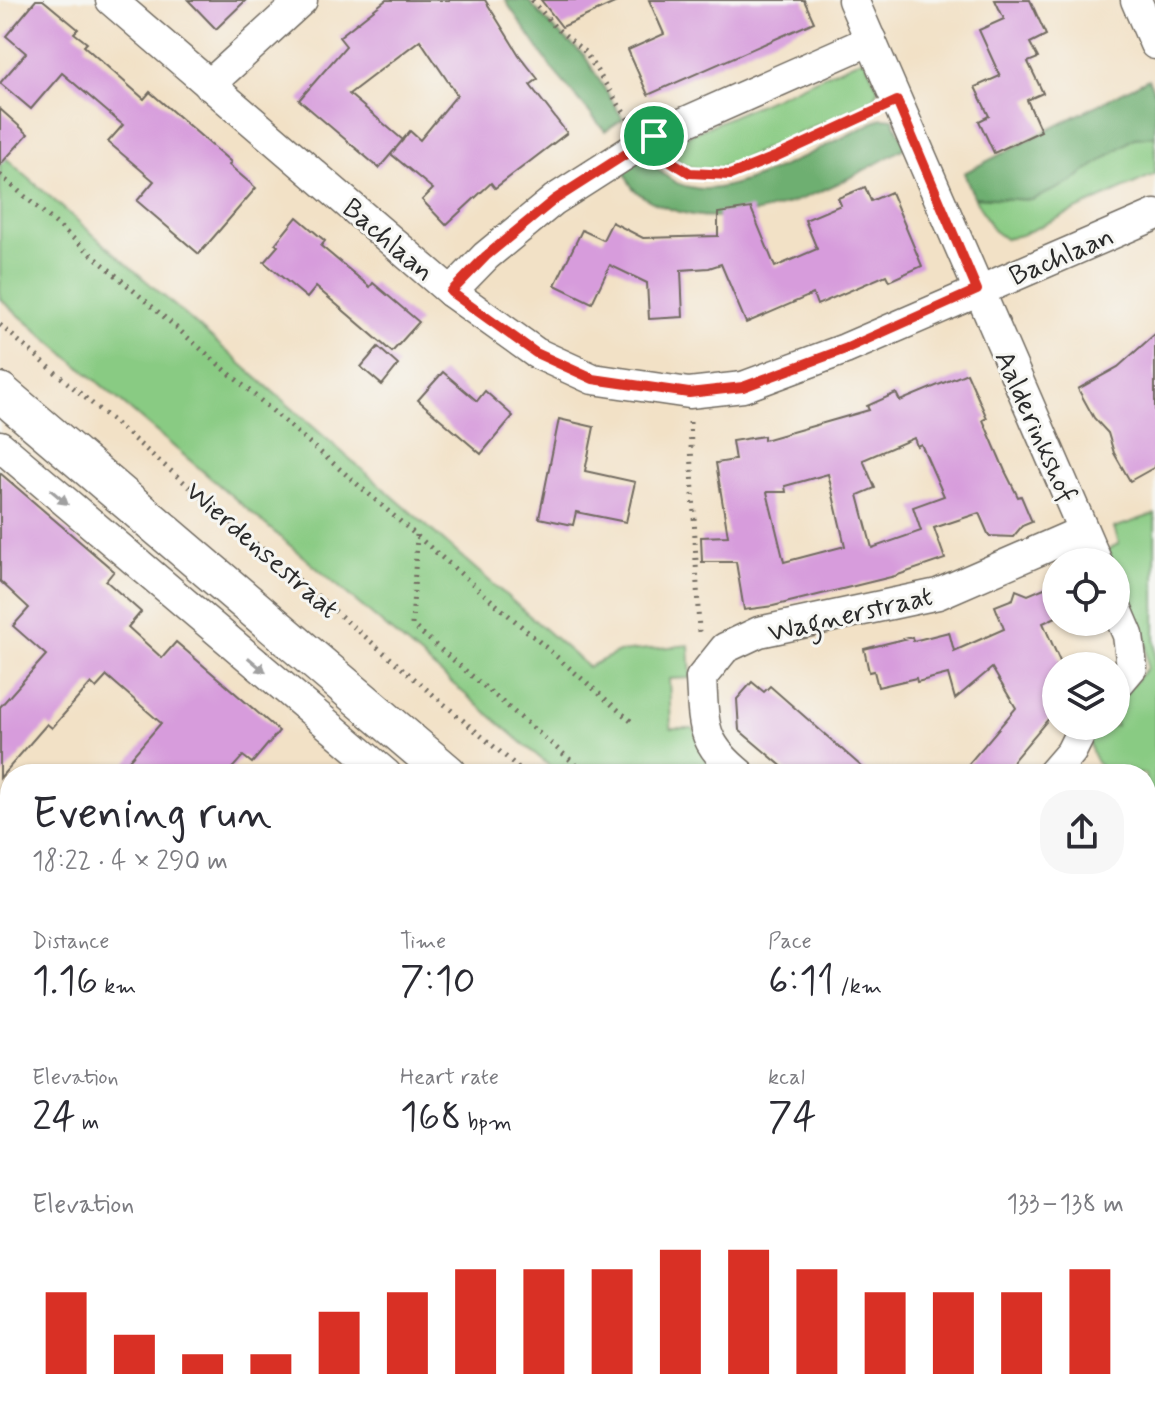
<!DOCTYPE html>
<html lang="en">
<head>
<meta charset="utf-8">
<style>
  body { margin:0; font-family:Mynerve,sans-serif; background:#f7f7f7; color:#2b2b33; height:100vh; display:flex; flex-direction:column; font-size:30px; white-space:nowrap }
  * { box-sizing:border-box; margin:0 }
  p { font-size:26px; color:#7c7c81 }
  .icon { flex:none; width:44px; height:44px; fill:none; stroke:currentColor; stroke-width:2; stroke-linecap:round; stroke-linejoin:round }
  .map { position:relative; flex:1; overflow:hidden }
  .panel { position:absolute; left:0px; top:764px; width:1156px; height:648px; display:flex; flex-direction:column; background:#fff; border-radius:32px 32px 0 0; box-shadow:0 2px 6px #0004 }
  .panel>* { flex:none }
  .controls { position:absolute; left:1042px; top:548px; display:grid; gap:16px }
  .controls a { display:grid; place-items:center; width:88px; height:88px; border-radius:50%; background:#fff; box-shadow:0 2px 6px #0004; font-size:40px }
  .pin { position:absolute; display:grid; place-items:center; width:68px; height:68px; color:#fff; margin:-34px; border:4px solid #fff; border-radius:50%; box-shadow:0 2px 8px #0007 }
  .round { display:grid; place-items:center; flex:none; width:84px; height:84px; border-radius:32px; background:#f7f7f7 }
  .overview { display:flex; align-items:center; justify-content:space-between; height:136px; padding:0 32px }
  h1 { font-size:44px; font-weight:600; line-height:60px }
  .metrics { display:grid; grid-template-columns:repeat(3,1fr); gap:12px; height:136px; padding:8px 32px }
  .metrics div { display:grid; align-content:center }
  .metrics b { font-size:40px; font-weight:600 }
  .metrics small { font-size:22px; font-weight:400 }
  .metrics p { font-size:22px }
  .chart { height:224px; padding:16px 32px }
  .chart p { display:flex; justify-content:space-between }
  .chart svg { width:100%; height:144px; margin-top:8px; stroke:#d93025; stroke-width:6 }
  .map>svg:first-child { display:block }
  .green { fill:#89cb83; stroke:#5a7b57; stroke-width:2 }
  .forest { fill:#6eaf71; stroke:#4c6d4e; stroke-width:2 }
  .building { fill:#d79cdc; fill-rule:evenodd }
  .lines { fill:none; stroke-linecap:round; stroke-linejoin:round }
  .minor-casing { stroke:#716b61; stroke-width:33 }
  .major-casing { stroke:#716b61; stroke-width:41 }
  .path { stroke:#716b61; stroke-width:5; stroke-dasharray:2 6; stroke-linecap:butt }
  .minor { stroke:#fff; stroke-width:30 }
  .major { stroke:#fff; stroke-width:38 }
  .oneway { fill:#a0a0a0 }
  .route-casing { stroke:#fff; stroke-width:16 }
  .route { stroke:#d93025; stroke-width:10 }
  .labels { text-anchor:middle; stroke-width:6; stroke-linejoin:round; paint-order:stroke }
  .street-label { font-size:28px; fill:#2b2b2b; stroke:#f6f6f2 }
</style>
</head>
<body>
<div class="map">
<svg width="1155" height="1412" viewBox="0 0 1155 1412">
  <rect width="100%" height="100%" fill="#f6f6f2"/>
  <filter id="ink" filterUnits="userSpaceOnUse"><feTurbulence type="fractalNoise" baseFrequency=".0125" numOctaves="2"/><feDisplacementMap in="SourceGraphic" scale="16" xChannelSelector="R" yChannelSelector="G"/><feConvolveMatrix kernelMatrix="1 2 1 2 8 2 1 2 1" color-interpolation-filters="sRGB"/></filter>
  <filter id="wash" filterUnits="userSpaceOnUse"><feTurbulence type="fractalNoise" baseFrequency=".006" numOctaves="4" result="noise"/><feDisplacementMap in="SourceGraphic" scale="32" xChannelSelector="R" yChannelSelector="G"/><feGaussianBlur stdDeviation="1.8" result="paint"/><feColorMatrix in="noise" values="0 0 0 0 0 0 0 0 0 0 0 0 0 0 0 0 0 1.4 0 .05"/><feComposite in="paint" operator="in"/></filter>
  <g filter="url(#wash)">
    <rect width="100%" height="100%" fill="#f2e1c6"/>
    <!-- green -->
    <g class="green">
      <path d="M864,58L878,88L875,98C839,116 802,132 766,148C747,156 727,169 706,169C693,169 674,163 670,150L676,141Z"/>
      <path d="M1155,136V174L1021,235L1005,239L993,230L974,197L1032,200L1134,138Z"/>
      <path d="M0,153L588,667L619,652L689,645L691,678L669,679L671,728H693L725,774H559L0,299Z"/>
      <path d="M1155,514V810L1146,803V774C1111,774 1094,777 1089,736L1097,726H1116V703L1147,668L1146,641L1116,568V562H1113L1108,550L1119,543L1114,528Z"/>
      <path d="M1146,839L1155,846V927L1146,932Z"/>
      <path d="M1146,1135L1155,1140V1283L1146,1275Z"/>
      <path d="M10,1330V1402H182V1412H0V1331Z"/>
      <path d="M219,1402H925L926,1412H219Z"/>
    </g>
    <!-- forest -->
    <g class="forest">
      <path d="M505,0H528L553,28L584,55L623,119L605,131L553,70Z"/>
      <path d="M1148,79L1155,93V136L1134,138L1070,183L1032,200L974,197L964,173Z"/>
      <path d="M882,118L893,119L906,147C841,184 746,237 670,209C657,204 643,199 633,188C628,182 625,173 622,166C655,153 651,169 675,182C682,186 697,189 705,189C750,189 838,139 882,118Z"/>
    </g>
    <g id="blocks">
      <!-- building -->
      <g class="building">
        <path d="M36,0H43L78,29L74,33L87,43L84,46L144,99L150,92L231,162L229,165L256,188L199,254L137,201L154,181L108,142L123,125L62,73L31,109L0,83L26,53L6,36Z"/>
        <path d="M188,0H246L216,29Z"/>
        <path d="M386,0H485L519,55L538,79L530,85L567,133L495,188L491,183L446,225L422,200L433,189L391,154L410,131L420,140L457,95L420,40L349,94L403,140L379,168L299,100L346,46L339,37Z"/>
        <path d="M541,0H621L562,27Z"/>
        <path d="M649,0H804L814,22L648,95L628,50L664,34Z"/>
        <path d="M995,0H1030L1046,35L1030,43L1038,58L1028,62L1043,93L1027,100L1041,131L994,153L979,121L989,116L975,87L1000,76L979,30L1004,19Z"/>
        <path d="M0,109L28,134L0,165Z"/>
        <path d="M865,187L871,201L891,192L922,266L889,281L886,275L817,305L813,294L746,323L721,264L709,268L681,270L683,317L649,319L647,283L610,265L592,303L555,285L582,230L603,240L612,222L643,238L718,236V213L751,208L775,267L817,249L805,220L841,205L838,198Z"/>
        <path d="M297,217L325,241L321,246L370,287L373,283L419,322L392,352L316,287L307,298L264,262L278,246L275,244Z"/>
        <path d="M1155,334V467L1130,481L1114,453L1108,433L1094,418L1078,389L1118,367Z"/>
        <path d="M378,347L398,365L382,385L361,367Z"/>
        <path d="M443,372L477,401L485,391L513,416L481,454L418,400Z"/>
        <path d="M967,373L987,418L983,420L1005,471L1018,497L1021,496L1032,522L1022,526L1013,537L989,536L979,513L934,528L945,559L895,576L773,606L744,610L736,562H702L701,537L728,536L716,463L735,460L732,441L764,436V440L869,410L867,406L896,393L900,401ZM914,438L917,446L921,444L944,496L913,507L921,531L872,548L858,495L875,488L863,460ZM828,474L845,546L784,562L767,492H786L785,486Z"/>
        <path d="M559,419L594,427L585,471L635,482L626,522L576,512L573,525L539,518Z"/>
        <path d="M0,473L114,571L106,581L141,612L128,627L162,658L176,642L279,731L252,763L243,756L227,774H117L161,723L107,676L96,688L91,683L52,728L47,724L0,778V707L46,655L13,626L29,608L0,581Z"/>
        <path d="M1056,583V617L1043,623L1062,666H1056V710L1002,774H960L1016,708L992,668L955,699L948,674L917,682L916,678L878,687L874,671L869,672L864,649L912,637L913,641L949,632L954,651L1004,629L995,606L1013,599L1016,590L1028,595Z"/>
        <path d="M752,682L764,692L770,686L870,774H791L739,730L737,699Z"/>
      </g>
    </g>
  </g>
  <g filter="url(#ink)">
    <use href="#blocks" fill-opacity="0" stroke="#716b61" stroke-width="2"/>
    <g class="lines">
      <defs>
        <g id="minor">
          <path d="M111,0L451,292L536,353L593,379L689,393L743,387L845,349L1155,215"/>
          <path d="M853,0L1097,562"/>
          <path d="M1136,0L1155,44"/>
          <path d="M209,85L302,0"/>
          <path d="M451,292L486,256L554,200L654,136L871,40"/>
          <path d="M0,446L386,774"/>
          <path d="M1116,607L1128,635L1132,667L1116,686"/>
          <path d="M740,774C701,742 704,727 701,678L725,648L759,632L938,594L1083,531"/>
          <path d="M1052,774L1071,752L1084,726"/>
          <path d="M588,1412L597,1402"/>
          <path d="M672,1412L680,1402"/>
        </g>
        <g id="major">
          <path d="M0,392L448,774"/>
          <path d="M1146,1370L1155,1378"/>
          <path d="M1137,1402L1149,1412"/>
        </g>
      </defs>
      <!-- minor casing -->
      <use href="#minor" class="minor-casing"/>
      <!-- major casing -->
      <use href="#major" class="major-casing"/>
      <!-- path -->
      <g class="path">
        <path d="M532,0L555,27L585,52L628,119"/>
        <path d="M669,160C675,164 683,171 690,173C736,186 827,133 871,113"/>
        <path d="M0,175L632,722"/>
        <path d="M0,325L526,774"/>
        <path d="M690,422L699,632"/>
        <path d="M417,535L412,625L587,774"/>
        <path d="M1146,1307L1155,1313"/>
        <path d="M757,1402L768,1412"/>
        <path d="M1053,1402L1065,1412"/>
        <path d="M1009,1412L1012,1402"/>
      </g>
      <!-- minor -->
      <use href="#minor" class="minor"/>
      <!-- major -->
      <use href="#major" class="major"/>
    </g>
    <!-- one-way arrows -->
    <defs><path id="oneway-solid" d="M-6-.8H1V-3.2L6.5 0L1 3.2V.8H-6Z" transform="scale(2)"/></defs>
    <g class="oneway">
      <use href="#oneway-solid" transform="translate(59 497) rotate(40)"/>
      <use href="#oneway-solid" transform="translate(257 665) rotate(40)"/>
    </g>
  </g>
  <g class="lines" filter="url(#ink)">
    <defs>
      <path id="route" d="M897,101L977,290L845,349L743,387L689,393L593,379L536,353L451,292L486,256L554,200L654,136L667,159L690,173L730,175L775,157Z"/>
    </defs>
    <!-- route casing -->
    <use href="#route" class="route-casing"/>
    <!-- route -->
    <use href="#route" class="route"/>
  </g>
  <g class="labels">
    <!-- street labels -->
    <g class="street-label">
      <text transform="translate(389 239) rotate(41)" y="10">Bachlaan</text>
      <text transform="translate(1061 255) rotate(-23)" y="10">Bachlaan</text>
      <text transform="translate(1037 426) rotate(66)" y="10">Aalderinkshof</text>
      <text transform="translate(263 549) rotate(41)" y="10">Wierdensestraat</text>
      <text transform="translate(850 613) rotate(-13)" y="10">Wagnerstraat</text>
    </g>
  </g>
</svg>
<div class="controls">
<a><svg class="icon" aria-label="locate" viewBox="0 0 24 24"><circle cx="12" cy="12" r="6"/><path d="M12 2v4M12 18v4M2 12h4M18 12h4"/></svg></a>
<a><svg class="icon" aria-label="layers" viewBox="0 0 24 24"><path d="M12 4l9 5-9 5-9-5zM3 14l9 5 9-5"/></svg></a>
</div>
<div class="pin" style="left:654px;top:136px;background:#1e9e55"><svg class="icon" aria-label="arrive" viewBox="0 0 24 24"><path d="M6 21V4h12l-3 4 3 4H6"/></svg></div>
<section class="panel">
<div class="overview"><div><h1>Evening run</h1><p>18:22 · 4 × 290 m</p></div><a class="round"><svg class="icon" aria-label="share" viewBox="0 0 24 24"><path d="M12 15V3M7 8l5-5 5 5M5 13v7h14v-7"/></svg></a></div>
<div class="metrics">
<div><p>Distance</p><b>1.16<small> km</small></b></div>
<div><p>Time</p><b>7:10</b></div>
<div><p>Pace</p><b>6:11<small> /km</small></b></div>
</div>
<div class="metrics">
<div><p>Elevation</p><b>24<small> m</small></b></div>
<div><p>Heart rate</p><b>168<small> bpm</small></b></div>
<div><p>kcal</p><b>74</b></div>
</div>
<div class="chart"><p><span>Elevation</span>133–138 m</p>
<svg viewBox="0 0 160 44" preserveAspectRatio="none"><path d="M5 44V19M15 44V32M25 44V38M35 44V38M45 44V25M55 44V19M65 44V12M75 44V12M85 44V12M95 44V6M105 44V6M115 44V12M125 44V19M135 44V19M145 44V19M155 44V12"/></svg>
</div>
</section>
</div>
</body>
</html>
